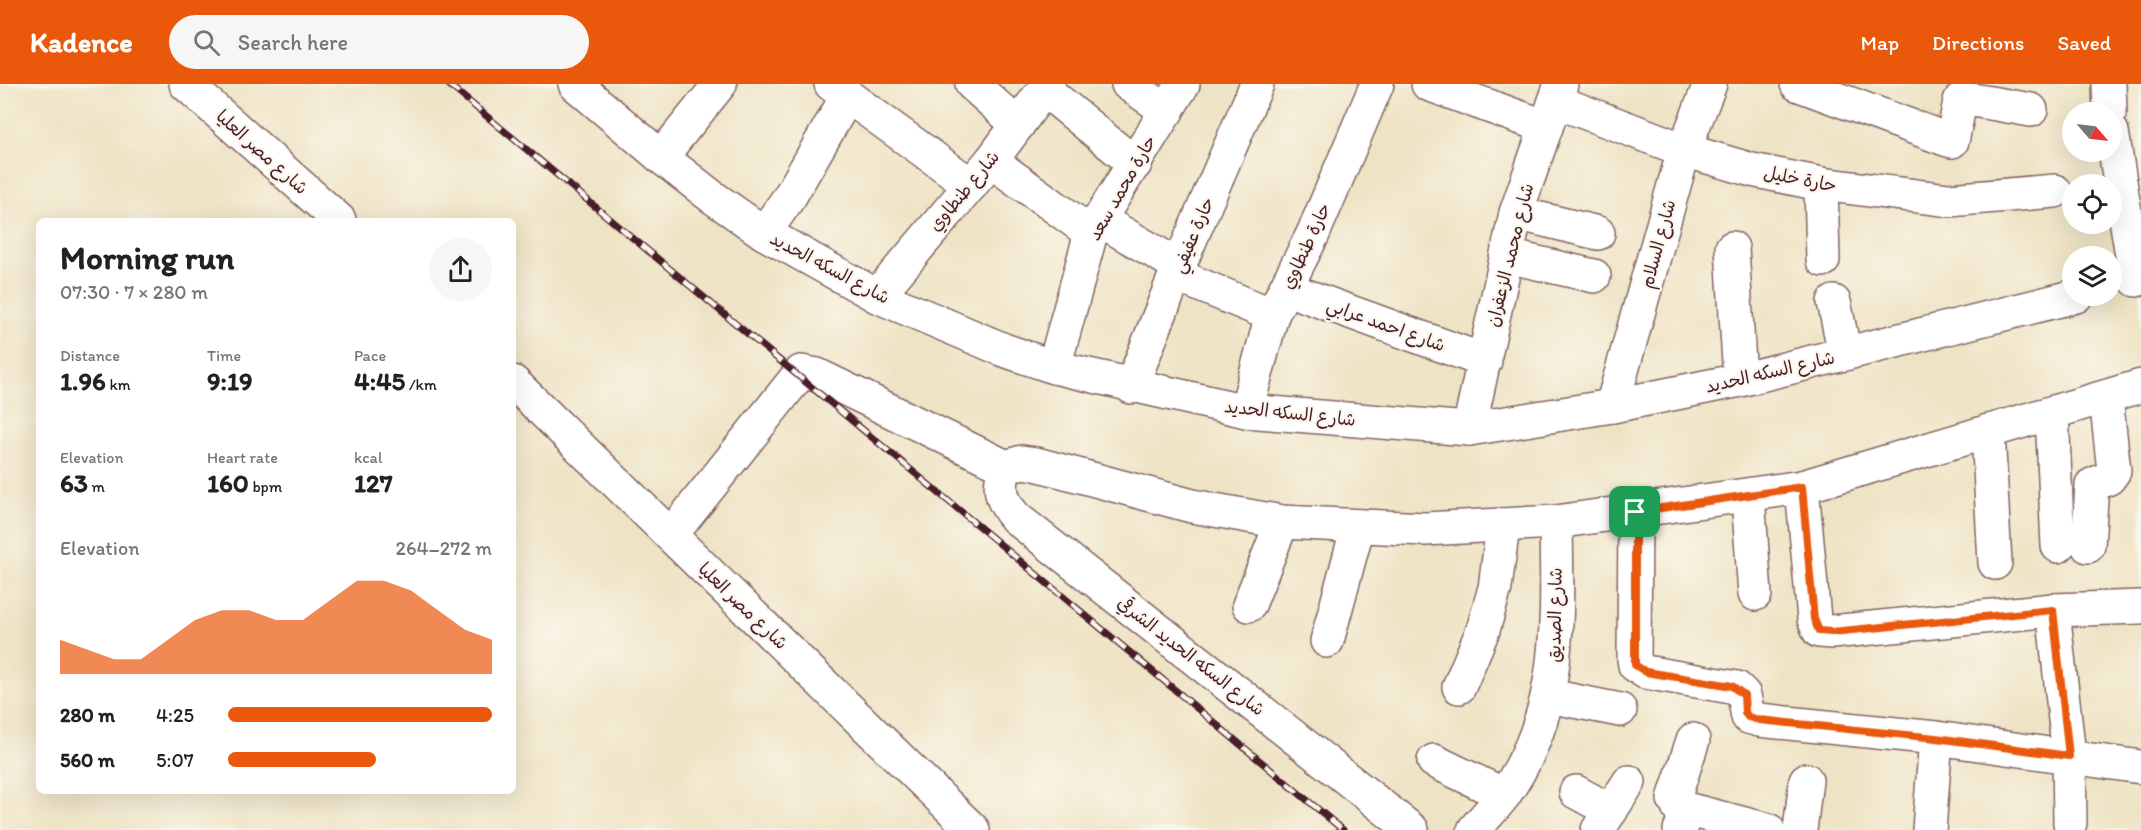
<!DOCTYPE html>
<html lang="en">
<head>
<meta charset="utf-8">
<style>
  body { margin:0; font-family:Itim,"Playpen Sans Arabic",sans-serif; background:#f6f6f6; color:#222; height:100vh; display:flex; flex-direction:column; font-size:22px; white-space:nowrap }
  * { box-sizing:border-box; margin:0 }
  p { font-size:20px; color:#767676 }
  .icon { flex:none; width:33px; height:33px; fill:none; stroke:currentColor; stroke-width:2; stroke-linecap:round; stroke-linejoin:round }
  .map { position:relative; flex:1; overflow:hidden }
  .drawer { position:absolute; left:36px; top:134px; width:480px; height:576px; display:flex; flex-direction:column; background:#fff; border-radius:9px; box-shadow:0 6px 24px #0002 }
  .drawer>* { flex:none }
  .needle { width:39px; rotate:118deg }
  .controls { position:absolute; left:2062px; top:18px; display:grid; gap:12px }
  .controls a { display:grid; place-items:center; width:60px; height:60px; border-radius:50%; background:#fff; box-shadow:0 6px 24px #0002; font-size:30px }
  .pin { position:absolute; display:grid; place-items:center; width:51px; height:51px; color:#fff; margin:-26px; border-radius:12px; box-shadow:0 3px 9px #0006 }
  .round { display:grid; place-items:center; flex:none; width:63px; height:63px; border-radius:32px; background:#f6f6f6 }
  .overview { display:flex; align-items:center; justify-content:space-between; height:102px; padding:0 24px }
  h1 { font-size:33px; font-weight:700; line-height:45px }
  .figures { display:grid; grid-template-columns:repeat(3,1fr); gap:9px; height:102px; padding:6px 24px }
  .figures div { display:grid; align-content:center }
  .figures b { font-size:26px; font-weight:700 }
  .figures small { font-size:16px; font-weight:400 }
  .figures p { font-size:16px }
  .chart { height:168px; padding:12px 24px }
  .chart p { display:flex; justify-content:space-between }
  .chart svg { width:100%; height:108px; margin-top:6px; fill:#ea580c; opacity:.7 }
  ul { padding:0 24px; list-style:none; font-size:20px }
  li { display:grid; grid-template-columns:96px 72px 1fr; align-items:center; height:45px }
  li i { height:15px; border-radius:8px; background:#ea580c }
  header { display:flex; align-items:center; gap:36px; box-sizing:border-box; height:84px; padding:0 30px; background:#ea580c; color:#fff }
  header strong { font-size:28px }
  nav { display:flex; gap:33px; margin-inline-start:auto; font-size:21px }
  .search { width:420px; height:54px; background:#f6f6f6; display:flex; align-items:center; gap:15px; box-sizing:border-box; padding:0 21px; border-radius:33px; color:#767676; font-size:22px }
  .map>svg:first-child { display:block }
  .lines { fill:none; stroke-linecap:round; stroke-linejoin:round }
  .minor-casing { stroke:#836461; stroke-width:36 }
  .tertiary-casing { stroke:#836461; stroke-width:36 }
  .minor { stroke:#fff; stroke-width:33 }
  .tertiary { stroke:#fff; stroke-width:33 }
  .rail-casing { stroke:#4a1f2b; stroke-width:7 }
  .rail { stroke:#fbf7ec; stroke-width:4.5; stroke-dasharray:14; stroke-linecap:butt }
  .route-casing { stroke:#fff; stroke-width:12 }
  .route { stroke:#ea580c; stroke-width:8 }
  .labels { text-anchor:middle; stroke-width:4.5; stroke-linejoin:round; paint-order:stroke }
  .street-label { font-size:18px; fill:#4a1f2b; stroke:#fbf7ec }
</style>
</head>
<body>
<header>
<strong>Kadence</strong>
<div class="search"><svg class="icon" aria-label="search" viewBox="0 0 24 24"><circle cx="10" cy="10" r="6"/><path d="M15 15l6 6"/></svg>Search here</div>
<nav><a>Map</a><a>Directions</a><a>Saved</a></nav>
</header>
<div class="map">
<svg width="2141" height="746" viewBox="0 0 2141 746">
  <rect width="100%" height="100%" fill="#fbf7ec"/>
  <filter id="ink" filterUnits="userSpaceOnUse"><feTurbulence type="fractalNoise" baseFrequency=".0167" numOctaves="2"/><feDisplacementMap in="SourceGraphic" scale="12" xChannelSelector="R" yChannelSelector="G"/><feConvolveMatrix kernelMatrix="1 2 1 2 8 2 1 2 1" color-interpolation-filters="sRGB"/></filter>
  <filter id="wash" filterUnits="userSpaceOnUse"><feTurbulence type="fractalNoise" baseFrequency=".008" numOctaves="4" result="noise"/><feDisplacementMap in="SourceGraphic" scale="24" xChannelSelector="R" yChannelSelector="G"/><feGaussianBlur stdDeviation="1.35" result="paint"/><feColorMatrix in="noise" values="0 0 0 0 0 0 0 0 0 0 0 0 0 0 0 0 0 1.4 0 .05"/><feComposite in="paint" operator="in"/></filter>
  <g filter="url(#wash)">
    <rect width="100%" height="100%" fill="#eee3c4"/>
  </g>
  <g filter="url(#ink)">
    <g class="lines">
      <defs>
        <g id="minor">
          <path d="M575,0L661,73L711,112L764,149L877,212L1004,266L1054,283L1246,327L1469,345L1612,322L1740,296L2076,212"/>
          <path d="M831,0L971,101"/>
          <path d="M972,0L1018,41"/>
          <path d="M1128,0L1167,27"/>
          <path d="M1428,0L1546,43"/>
          <path d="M1797,0L1948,56L1952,57L1953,53L1960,17L1967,15L2031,26"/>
          <path d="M2109,0L2110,28"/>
          <path d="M1044,5L1135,80"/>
          <path d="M1555,17L1684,66L1752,86L1821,100L1949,116L2055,107"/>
          <path d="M2112,48L2136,196"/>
          <path d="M661,73L720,0"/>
          <path d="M991,77L1091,149"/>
          <path d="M1821,100L1823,176"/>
          <path d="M1516,129L1598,149"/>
          <path d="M1100,136L1179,182"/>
          <path d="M764,149L790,112L847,13"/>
          <path d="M1732,164L1740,296"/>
          <path d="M1507,172L1594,192"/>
          <path d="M1176,191L1272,231"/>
          <path d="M1287,205L1485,277"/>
          <path d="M877,212L991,77L1048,0"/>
          <path d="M1834,218L1845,270"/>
          <path d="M1054,283L1091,149L1183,0"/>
          <path d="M1131,303L1179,182L1257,0"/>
          <path d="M1612,322L1684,66L1710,0"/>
          <path d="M1246,327L1272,231L1313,150L1377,0"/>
          <path d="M2052,329L2058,462"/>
          <path d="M1469,345L1516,129L1561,0"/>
          <path d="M1988,347L1995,479"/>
          <path d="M1006,383L1022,378L1036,380L1192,422L1282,438L1425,445L1556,438L1802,403L2141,302"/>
          <path d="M1006,383C997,403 1001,417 1016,434L1412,746"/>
          <path d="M1802,403L1814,535L1819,547L1832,548L2053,526L2141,523"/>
          <path d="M1748,412L1755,510"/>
          <path d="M1635,428L1634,575L1635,581L1645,588L1737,604L1744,611L1748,633L1759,636L1936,654L2141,683"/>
          <path d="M671,451L801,288L817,291L1006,383"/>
          <path d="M2088,462L2092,401L2109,394L2114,387L2106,314"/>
          <path d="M1249,521L1282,438"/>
          <path d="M2053,526L2069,672L2070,739"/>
          <path d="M1327,557L1358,442"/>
          <path d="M1459,603L1483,546L1495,504L1503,442"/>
          <path d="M1549,612L1620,626"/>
          <path d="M1434,677L1504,711"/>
          <path d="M1576,708L1611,727"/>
          <path d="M1678,723L1768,746"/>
          <path d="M1474,746C1484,734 1495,723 1504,711C1564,626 1557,536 1556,438"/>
          <path d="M1598,746L1629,698"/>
          <path d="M1680,746L1685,735L1674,715L1693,656"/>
          <path d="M1800,746L1806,696"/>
          <path d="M1929,746L1936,654"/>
        </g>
        <g id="tertiary">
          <path d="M186,0L339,136"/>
          <path d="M513,298L973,746"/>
        </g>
      </defs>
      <!-- minor casing -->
      <use href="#minor" class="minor-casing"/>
      <!-- tertiary casing -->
      <use href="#tertiary" class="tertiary-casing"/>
      <!-- minor -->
      <use href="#minor" class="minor"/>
      <!-- tertiary -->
      <use href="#tertiary" class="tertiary"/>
      <defs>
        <path id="rail" d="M448,0L1343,746"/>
      </defs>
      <!-- rail casing -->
      <use href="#rail" class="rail-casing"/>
      <!-- rail -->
      <use href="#rail" class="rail"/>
    </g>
  </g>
  <g class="lines" filter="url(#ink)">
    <defs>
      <path id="route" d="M1802,403L1814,535L1819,547L1832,548L2053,526L2069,672L1936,654L1759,636L1748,633L1745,628L1744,611L1732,602L1646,588L1635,581V428Z"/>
    </defs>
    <!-- route casing -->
    <use href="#route" class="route-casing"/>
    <!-- route -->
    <use href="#route" class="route"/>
  </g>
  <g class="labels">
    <!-- street labels -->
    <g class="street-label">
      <text transform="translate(262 68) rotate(42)" y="6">شارع مصر العليا</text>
      <text transform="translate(1800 95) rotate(11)" y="6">حارة خليل</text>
      <text transform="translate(1122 104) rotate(-60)" y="6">حارة محمد سعد</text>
      <text transform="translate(964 107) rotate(-50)" y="6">شارع طنطاوي</text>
      <text transform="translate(1193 151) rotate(-67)" y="6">حارة عفيفي</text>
      <text transform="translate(1658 160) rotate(-75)" y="6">شارع السلام</text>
      <text transform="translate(1306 162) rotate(-65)" y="6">حارة طنطاوي</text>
      <text transform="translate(1510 171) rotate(-76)" y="6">شارع محمد الزعفران</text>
      <text transform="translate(830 184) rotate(28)" y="6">شارع السكه الحديد</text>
      <text transform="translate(1386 241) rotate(20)" y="6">شارع احمد عرابي</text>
      <text transform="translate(1770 288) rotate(-13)" y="6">شارع السكه الحديد</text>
      <text transform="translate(1290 329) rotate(6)" y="6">شارع السكه الحديد</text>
      <text transform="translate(743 522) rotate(44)" y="6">شارع مصر العليا</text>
      <text transform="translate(1555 531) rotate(-89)" y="6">شارع الصديق</text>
      <text transform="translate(1191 572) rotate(38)" y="6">شارع السكه الحديد الشرقي</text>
    </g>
  </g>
</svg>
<div class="controls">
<a><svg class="needle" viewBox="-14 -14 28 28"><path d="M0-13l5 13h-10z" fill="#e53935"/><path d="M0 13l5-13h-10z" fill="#767676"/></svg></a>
<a><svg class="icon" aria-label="locate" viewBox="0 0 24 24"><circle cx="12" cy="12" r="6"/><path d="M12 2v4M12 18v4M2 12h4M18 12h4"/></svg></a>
<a><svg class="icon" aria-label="layers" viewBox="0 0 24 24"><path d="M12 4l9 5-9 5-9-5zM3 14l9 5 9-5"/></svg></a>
</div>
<div class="pin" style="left:1635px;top:428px;background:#1e9e55"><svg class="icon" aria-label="arrive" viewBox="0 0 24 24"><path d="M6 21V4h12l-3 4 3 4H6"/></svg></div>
<section class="drawer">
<div class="overview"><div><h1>Morning run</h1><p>07:30 · 7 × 280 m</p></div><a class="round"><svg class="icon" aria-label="share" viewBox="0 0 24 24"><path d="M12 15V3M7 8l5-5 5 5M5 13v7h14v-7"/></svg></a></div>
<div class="figures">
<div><p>Distance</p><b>1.96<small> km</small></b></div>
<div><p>Time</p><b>9:19</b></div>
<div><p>Pace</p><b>4:45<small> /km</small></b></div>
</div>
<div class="figures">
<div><p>Elevation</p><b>63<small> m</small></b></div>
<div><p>Heart rate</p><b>160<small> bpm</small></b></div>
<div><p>kcal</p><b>127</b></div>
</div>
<div class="chart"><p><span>Elevation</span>264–272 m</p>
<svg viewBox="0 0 160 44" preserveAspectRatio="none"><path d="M0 44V30L10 34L20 38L30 38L40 30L50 22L60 18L70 18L80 22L90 22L100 14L110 6L120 6L130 10L140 18L150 26L160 30V44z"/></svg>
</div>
<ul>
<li><b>280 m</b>4:25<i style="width:100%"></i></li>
<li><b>560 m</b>5:07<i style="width:56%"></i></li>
</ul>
</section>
</div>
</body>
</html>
